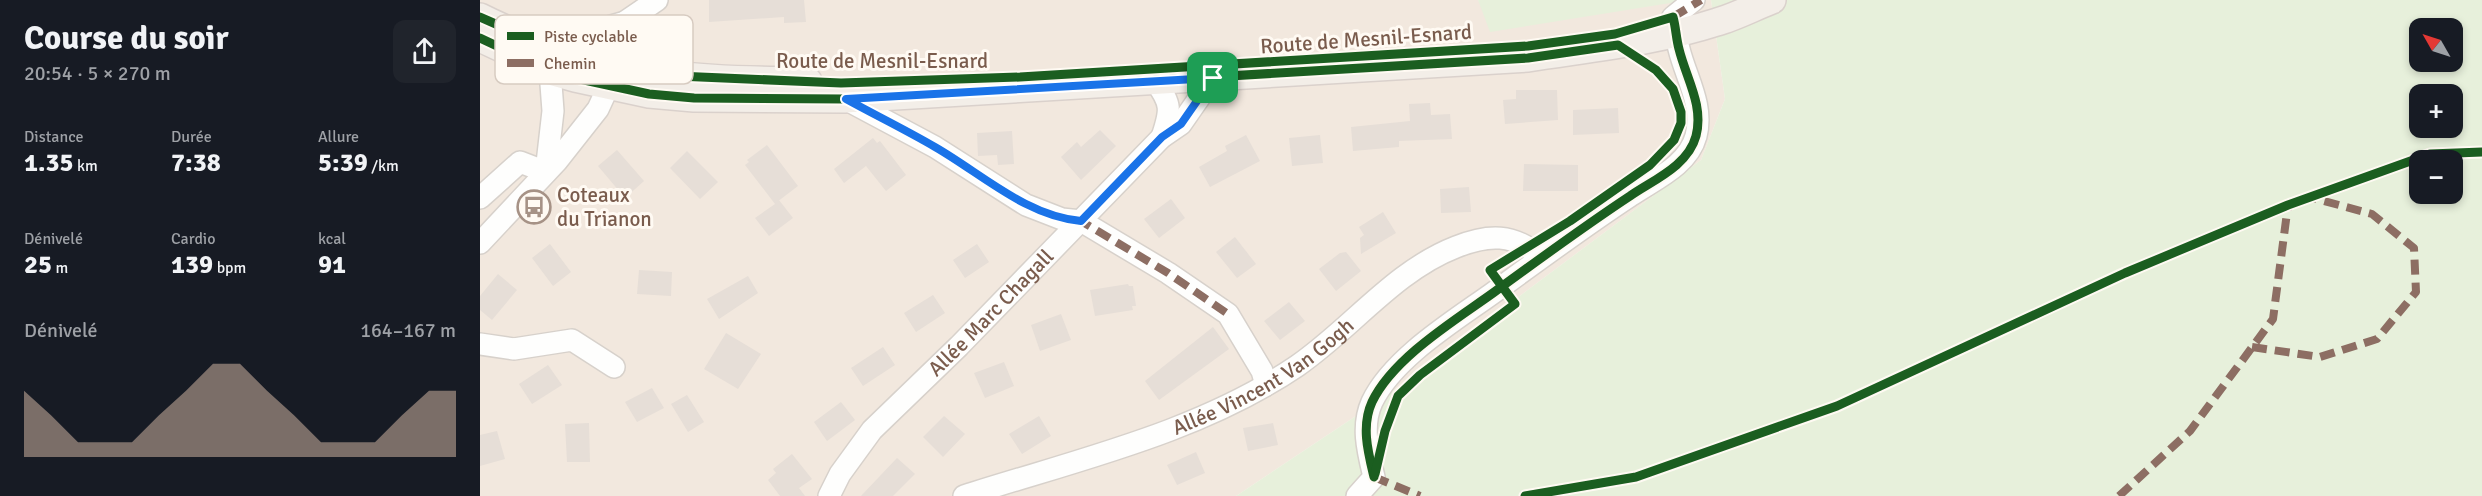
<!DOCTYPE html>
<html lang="fr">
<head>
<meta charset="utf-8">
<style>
  body { margin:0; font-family:Signika,sans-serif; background:#20242c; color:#f1f3f6; height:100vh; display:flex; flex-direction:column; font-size:22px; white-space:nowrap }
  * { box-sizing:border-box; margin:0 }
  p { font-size:20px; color:#9ea1a6 }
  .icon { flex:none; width:33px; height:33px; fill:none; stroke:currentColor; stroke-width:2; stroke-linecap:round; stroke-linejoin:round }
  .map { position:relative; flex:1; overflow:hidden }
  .drawer { display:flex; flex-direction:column; background:#171b24; width:480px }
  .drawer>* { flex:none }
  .needle { width:39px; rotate:309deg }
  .buttons { position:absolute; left:1929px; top:18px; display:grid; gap:12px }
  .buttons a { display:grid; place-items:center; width:54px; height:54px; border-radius:12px; background:#171b24; box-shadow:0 3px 9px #0003; font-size:30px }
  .pin { position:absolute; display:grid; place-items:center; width:51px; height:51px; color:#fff; margin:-26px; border-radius:12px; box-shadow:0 3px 9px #0006 }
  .round { display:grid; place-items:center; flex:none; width:63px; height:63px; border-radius:12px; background:#20242c }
  .summary { display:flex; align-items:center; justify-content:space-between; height:102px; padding:0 24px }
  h1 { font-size:33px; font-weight:700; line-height:45px }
  .stats { display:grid; grid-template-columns:repeat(3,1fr); gap:9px; height:102px; padding:6px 24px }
  .stats div { display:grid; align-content:center }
  .stats b { font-size:26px; font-weight:700 }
  .stats small { font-size:16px; font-weight:400 }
  .stats p { font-size:16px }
  .chart { height:168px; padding:12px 24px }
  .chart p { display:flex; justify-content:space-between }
  .chart svg { width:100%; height:108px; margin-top:6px; fill:#a69286; opacity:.7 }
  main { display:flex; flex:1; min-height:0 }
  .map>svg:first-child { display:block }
  .residential { fill:#f2e8de }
  .green { fill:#e7f0db; fill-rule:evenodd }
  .building { fill:#e6ded7 }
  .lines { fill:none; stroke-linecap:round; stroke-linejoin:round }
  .minor-casing { stroke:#d7d1cb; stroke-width:24 }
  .major-casing { stroke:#dad1cc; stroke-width:30 }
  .minor { stroke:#fefefd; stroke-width:21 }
  .major { stroke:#f3eee8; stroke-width:27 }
  .quiet { stroke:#8d6e63; stroke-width:8; stroke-dasharray:15 8; stroke-linecap:butt }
  .cycleway-casing { stroke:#fffaf3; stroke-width:13 }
  .cycleway { stroke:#1b5e20; stroke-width:9 }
  .route-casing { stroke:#fff; stroke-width:12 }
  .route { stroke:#1a73e8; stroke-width:8 }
  .labels { text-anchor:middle; stroke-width:6; stroke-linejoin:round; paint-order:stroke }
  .street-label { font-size:21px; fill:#7a5c4d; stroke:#fffaf3 }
  .poi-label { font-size:21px; fill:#7a5c4d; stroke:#fffaf3; text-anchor:start }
  .key { fill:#fffaf3; stroke:#d7cbc1; stroke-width:1.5 }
  .key-label { font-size:16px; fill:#7a5c4d }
</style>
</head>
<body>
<main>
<section class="drawer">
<div class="summary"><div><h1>Course du soir</h1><p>20:54 · 5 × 270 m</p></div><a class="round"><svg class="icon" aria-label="share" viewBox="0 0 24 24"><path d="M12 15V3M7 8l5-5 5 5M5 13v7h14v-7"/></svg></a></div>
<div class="stats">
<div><p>Distance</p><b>1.35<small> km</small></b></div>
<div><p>Durée</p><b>7:38</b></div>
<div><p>Allure</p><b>5:39<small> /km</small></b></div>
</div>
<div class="stats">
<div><p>Dénivelé</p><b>25<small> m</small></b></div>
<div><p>Cardio</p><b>139<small> bpm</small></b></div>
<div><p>kcal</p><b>91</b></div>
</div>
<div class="chart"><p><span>Dénivelé</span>164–167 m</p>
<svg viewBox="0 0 160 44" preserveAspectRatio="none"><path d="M0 44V17L10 27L20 38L30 38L40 38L50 27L60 17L70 6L80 6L90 17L100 27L110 38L120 38L130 38L140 27L150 17L160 17V44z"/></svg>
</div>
</section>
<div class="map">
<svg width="2002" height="496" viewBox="0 0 2002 496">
  <rect width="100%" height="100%" fill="#f9f5f0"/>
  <!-- residential -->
  <path class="residential" d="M0,0H998L1001,5L1231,0L1245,99L1221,160L909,394L756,496H0Z"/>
  <!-- green -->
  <g class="green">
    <path d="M998,0H1209L1010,32Z"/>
    <path d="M1231,0H2002V496H756L909,394L1221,160L1245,99ZM1940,28H1972V62H1940ZM1940,94H1972V128H1940ZM1940,160H1972V194H1940Z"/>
  </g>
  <!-- building -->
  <g class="building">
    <path d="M229,0H324L326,22L304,23V17L229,22Z"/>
    <path d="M1036,90H1077L1078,120L1025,124L1023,100L1036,99Z"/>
    <path d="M950,103L951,115L970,114L972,139L919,141V147L873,151L871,127L930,121L929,104Z"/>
    <path d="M1138,108L1139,133L1093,135V110Z"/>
    <path d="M620,130L636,146L601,180L581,157L597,142L601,147Z"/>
    <path d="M532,131L534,164L518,165L517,155L498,156L497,133Z"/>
    <path d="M766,135L780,161L730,187L719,167L747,151L745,146Z"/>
    <path d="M840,135L843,163L812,166L809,138Z"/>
    <path d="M393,138L397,143L400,141L426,175L406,191L386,166L364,183L354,169Z"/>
    <path d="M287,145L318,186L297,202L299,200L313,218L289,236L275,218L295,204L265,165L269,162L267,160Z"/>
    <path d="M137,150L164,181L145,198L118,166Z"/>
    <path d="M207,151L238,182L220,199L190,168Z"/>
    <path d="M1044,164L1098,165V191H1043Z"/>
    <path d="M989,187L991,212L961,213L960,189Z"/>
    <path d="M691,199L705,218L679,238L664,219Z"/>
    <path d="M903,212L916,233L881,254L880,238L884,235L879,227Z"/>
    <path d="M755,237L776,264L757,278L736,252Z"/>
    <path d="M70,244L91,272L73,286L52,258Z"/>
    <path d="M497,244L509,262L485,278L473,260Z"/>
    <path d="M866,252L881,271L856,291L839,269L860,253Z"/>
    <path d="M159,270L192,272L191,296L157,294Z"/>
    <path d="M18,274L37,290L12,320L0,310V296Z"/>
    <path d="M268,276L278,293L239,319L227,299Z"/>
    <path d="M648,284L649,286H653L656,306H652L653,310L615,316L610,290Z"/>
    <path d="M453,295L465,313L436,332L424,313Z"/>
    <path d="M809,302L825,321L800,340L784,321Z"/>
    <path d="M581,314L591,340L560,351L551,325Z"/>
    <path d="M733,327L749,349L679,400L665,381Z"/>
    <path d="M246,333L281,354L258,389L224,369Z"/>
    <path d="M403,347L415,365L383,386L371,368Z"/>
    <path d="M524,362L534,386L505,398L494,373Z"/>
    <path d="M68,365L82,385L52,404L39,384Z"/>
    <path d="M172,388L184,408L157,422L145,402Z"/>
    <path d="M207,395L224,422L208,432L191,404Z"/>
    <path d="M361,402L375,420L347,441L334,422Z"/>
    <path d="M464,416L485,434L463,457L443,437Z"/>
    <path d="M559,416L571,436L542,454L529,434Z"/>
    <path d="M109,423L110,462H87L85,424Z"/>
    <path d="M793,423L798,445L768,451L763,428Z"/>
    <path d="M17,431L25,459L0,466V435Z"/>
    <path d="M716,452L725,473L697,485L687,465Z"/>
    <path d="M312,454L332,479L319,488L325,496H300L288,480L296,473L293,469Z"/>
    <path d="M417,458L435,474L413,496H381Z"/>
  </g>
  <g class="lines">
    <defs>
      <g id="minor">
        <path d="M675,81C692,104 691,110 682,137"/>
        <path d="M365,99L455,147L546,205L582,219L601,221L688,273L748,314L782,371L786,385"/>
        <path d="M66,172L73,111L70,71L131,26L145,22L177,0"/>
        <path d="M0,198L40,162L66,172"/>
        <path d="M0,243L77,161L118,109L124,96L132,49L145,22"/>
        <path d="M0,344L34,349L92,340L134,367"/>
        <path id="s1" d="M349,496L360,474L392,430L479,346L682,137L701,124L733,78"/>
        <path id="s2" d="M484,496C596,460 718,433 817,366C871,329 914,271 976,247C1008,234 1034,233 1060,257"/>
        <path d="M877,496L894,477C888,452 881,426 892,402C913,358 974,321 1013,293C1058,260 1103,227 1150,196C1173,180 1208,166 1216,136C1224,105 1206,78 1199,49C1196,38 1196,28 1193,17L1214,0"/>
      </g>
      <g id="major">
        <path d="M0,17C60,47 130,68 196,75C240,81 285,80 328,81"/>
        <path d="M0,38L70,71L95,78L169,94L214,98L365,99L1048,58C1111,48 1175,42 1237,22C1255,17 1274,7 1292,0"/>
      </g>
    </defs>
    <!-- minor casing -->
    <use href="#minor" class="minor-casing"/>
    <!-- major casing -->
    <use href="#major" class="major-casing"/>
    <!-- minor -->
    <use href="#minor" class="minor"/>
    <!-- major -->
    <use href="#major" class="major"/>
    <!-- quiet -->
    <g class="quiet">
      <path d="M1193,17L1221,0"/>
      <path d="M455,147L546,205L582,219L601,221L688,273L748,314"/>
      <path d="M1772,347L1840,357L1897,339L1936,292L1934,248L1892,214L1833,198"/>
      <path d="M894,477L940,496"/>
      <path d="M1639,496L1710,431L1793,319L1808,205"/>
    </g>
    <defs>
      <g id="cycleway">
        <path d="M0,17L43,36L94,53L161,69L197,76L361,83L540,77L1048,46L1135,34L1193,17C1196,28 1196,38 1199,49C1206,78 1224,105 1216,136C1208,166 1173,180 1150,196C1103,227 1058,260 1013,293C974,321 913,358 892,402C881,426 888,452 894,477"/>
        <path d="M0,38L70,71L95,78L169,94L214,98L365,99L1048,58L1138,45L1176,70L1193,89L1201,112V123L1194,140L1170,165L1090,221L1010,270L1035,304L940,375L918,396L905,431L895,474"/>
        <path d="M1045,496L1156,477L1357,406L1645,273L1808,205L1950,154L2002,152"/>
      </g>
    </defs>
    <!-- cycleway casing -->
    <use href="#cycleway" class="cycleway-casing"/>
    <!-- cycleway -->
    <use href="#cycleway" class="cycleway"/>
  </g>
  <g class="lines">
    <defs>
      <path id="route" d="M733,78L701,124L682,137L601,221C546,216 502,174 455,147C426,130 395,115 366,99Z"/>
    </defs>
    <!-- route casing -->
    <use href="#route" class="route-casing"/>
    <!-- route -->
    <use href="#route" class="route"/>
  </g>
  <!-- icons -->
  <defs>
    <symbol id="bus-ring" viewBox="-11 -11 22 22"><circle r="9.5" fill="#fffaf3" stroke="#a69286" stroke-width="1.5"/><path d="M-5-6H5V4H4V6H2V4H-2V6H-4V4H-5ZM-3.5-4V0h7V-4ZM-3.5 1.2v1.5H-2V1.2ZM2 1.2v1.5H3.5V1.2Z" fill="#a69286"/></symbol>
  </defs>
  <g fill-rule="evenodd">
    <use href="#bus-ring" x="35" y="188" width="38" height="38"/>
  </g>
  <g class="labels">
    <!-- street labels -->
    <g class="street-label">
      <text transform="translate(886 39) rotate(-4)" y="7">Route de Mesnil-Esnard</text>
      <text x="402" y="68">Route de Mesnil-Esnard</text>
      <text dy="7" stroke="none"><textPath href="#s1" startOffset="246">Allée Marc Chagall</textPath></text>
      <text dy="7" stroke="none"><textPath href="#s2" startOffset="324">Allée Vincent Van Gogh</textPath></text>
    </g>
    <!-- poi labels -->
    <g class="poi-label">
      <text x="77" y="202">Coteaux<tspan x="77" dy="24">du Trianon</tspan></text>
    </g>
  </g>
  <!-- legend -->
  <rect x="15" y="15" width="198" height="69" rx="9" class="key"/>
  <rect x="27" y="32" width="27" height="8" fill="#1b5e20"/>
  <rect x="27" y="59" width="27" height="8" fill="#8d6e63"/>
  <g class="key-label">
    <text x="64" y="42">Piste cyclable</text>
    <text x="64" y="69">Chemin</text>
  </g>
</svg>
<div class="buttons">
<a><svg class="needle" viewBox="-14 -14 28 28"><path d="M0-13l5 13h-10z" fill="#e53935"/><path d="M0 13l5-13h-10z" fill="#9ea1a6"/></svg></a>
<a>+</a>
<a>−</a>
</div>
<div class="pin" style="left:733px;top:78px;background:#1e9e55"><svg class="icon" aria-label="arrive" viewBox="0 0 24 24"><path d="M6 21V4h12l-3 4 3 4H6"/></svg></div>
</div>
</main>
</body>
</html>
